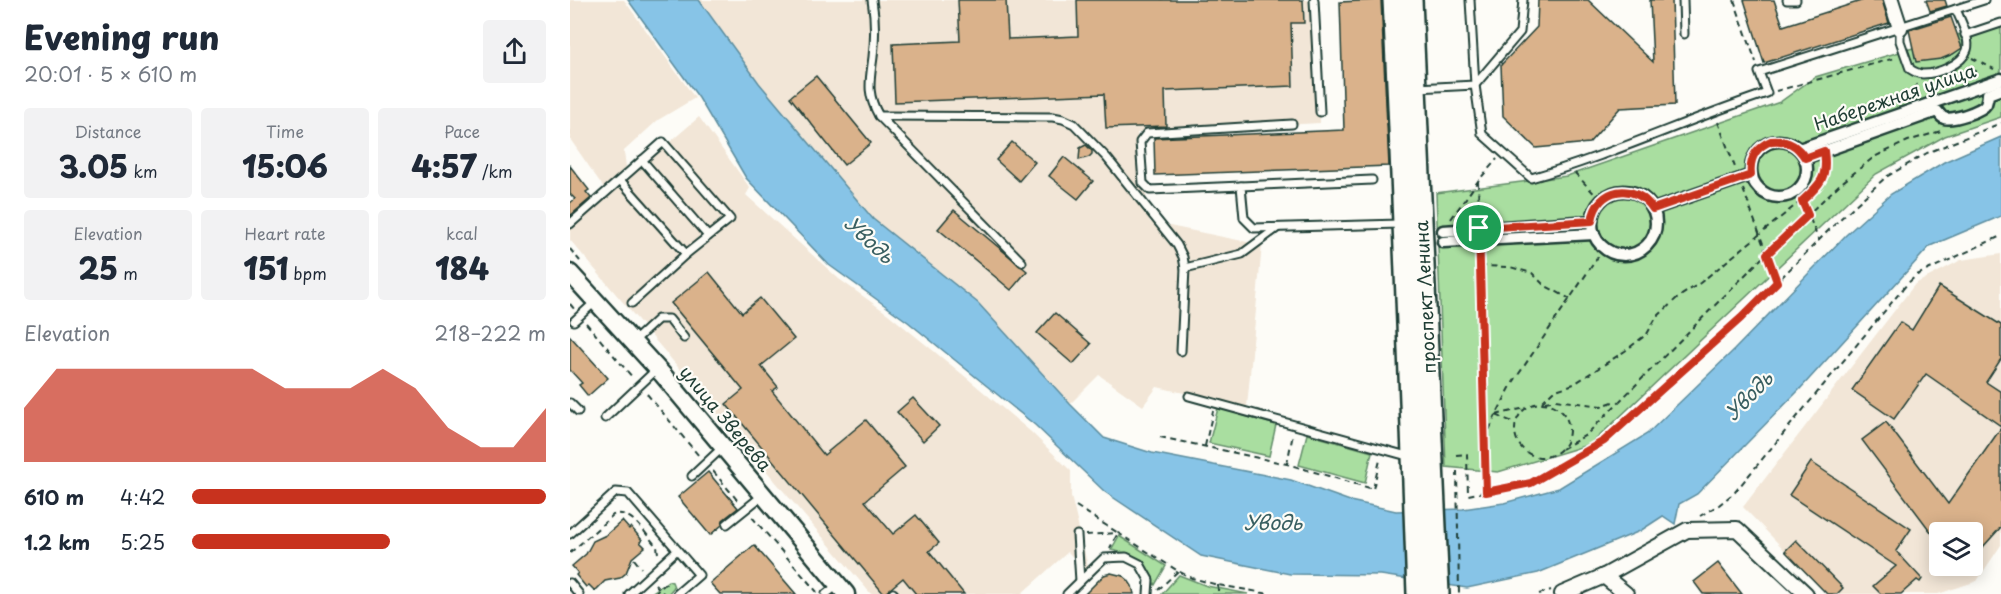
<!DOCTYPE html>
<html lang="en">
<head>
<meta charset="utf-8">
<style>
  body { margin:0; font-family:"Playpen Sans",sans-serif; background:#f2f2f3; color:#1f2937; height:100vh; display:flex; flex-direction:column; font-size:22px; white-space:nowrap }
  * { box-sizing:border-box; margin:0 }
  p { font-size:20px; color:#747a83 }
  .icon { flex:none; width:33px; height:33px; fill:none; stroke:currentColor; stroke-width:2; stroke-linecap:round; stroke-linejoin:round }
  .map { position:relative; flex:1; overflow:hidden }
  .side { display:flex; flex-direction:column; background:#fff; width:570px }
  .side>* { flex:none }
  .buttons { position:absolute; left:1359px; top:522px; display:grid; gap:12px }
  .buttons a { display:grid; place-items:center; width:54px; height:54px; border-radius:6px; background:#fff; box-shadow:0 3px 15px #0003; font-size:30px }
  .pin { position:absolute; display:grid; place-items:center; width:51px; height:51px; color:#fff; margin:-26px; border:3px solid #fff; border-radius:50%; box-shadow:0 2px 6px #0007 }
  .round { display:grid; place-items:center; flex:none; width:63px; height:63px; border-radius:6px; background:#f2f2f3 }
  .headline { display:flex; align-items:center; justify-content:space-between; height:102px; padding:0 24px }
  h1 { font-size:33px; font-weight:800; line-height:45px }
  .stats { display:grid; grid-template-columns:repeat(3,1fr); gap:9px; height:102px; padding:6px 24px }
  .stats div { display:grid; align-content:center; border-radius:6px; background:#f2f2f3; text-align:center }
  .stats b { font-size:30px; font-weight:800 }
  .stats small { font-size:16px; font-weight:400 }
  .stats p { font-size:16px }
  .chart { height:168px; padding:12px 24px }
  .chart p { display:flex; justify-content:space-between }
  .chart svg { width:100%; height:108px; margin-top:6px; fill:#c8321e; opacity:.7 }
  ul { padding:0 24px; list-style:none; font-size:20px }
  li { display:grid; grid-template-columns:96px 72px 1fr; align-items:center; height:45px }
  li i { height:15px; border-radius:8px; background:#c8321e }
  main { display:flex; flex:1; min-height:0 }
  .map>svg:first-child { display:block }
  .built { fill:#f2e6d7; fill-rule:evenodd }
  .green { fill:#a9dea0; stroke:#648e6a; stroke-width:1.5 }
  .water { fill:#87c4e7; stroke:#5d8e9f; stroke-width:1.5 }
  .building { fill:#dab28b; stroke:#1f3d34; stroke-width:1.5 }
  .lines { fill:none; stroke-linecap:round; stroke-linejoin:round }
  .service-casing { stroke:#1f3d34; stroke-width:11 }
  .pedestrian-casing { stroke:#1f3d34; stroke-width:15 }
  .minor-casing { stroke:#1f3d34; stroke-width:18 }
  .tertiary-casing { stroke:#1f3d34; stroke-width:21 }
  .trunk-casing { stroke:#1f3d34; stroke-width:26 }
  .path { stroke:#1f3d34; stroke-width:2; stroke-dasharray:6 4.5; stroke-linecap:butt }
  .service { stroke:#fdfcf7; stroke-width:7 }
  .pedestrian { stroke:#fdfcf7; stroke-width:10 }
  .minor { stroke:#fdfcf7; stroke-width:14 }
  .tertiary { stroke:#fdfcf7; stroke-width:16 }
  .trunk { stroke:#fdfcf7; stroke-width:21 }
  .route-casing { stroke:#fff; stroke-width:12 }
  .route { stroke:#c8321e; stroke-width:8 }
  .labels { text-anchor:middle; stroke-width:4.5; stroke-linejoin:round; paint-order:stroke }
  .street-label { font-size:18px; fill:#1f3d34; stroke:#fdfcf7 }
  .water-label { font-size:20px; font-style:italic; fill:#395f61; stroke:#fdfcf7 }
</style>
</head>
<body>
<main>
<section class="side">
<div class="headline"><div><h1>Evening run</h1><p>20:01 · 5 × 610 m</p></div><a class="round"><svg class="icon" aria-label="share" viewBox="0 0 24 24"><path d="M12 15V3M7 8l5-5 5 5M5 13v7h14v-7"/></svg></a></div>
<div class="stats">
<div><p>Distance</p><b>3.05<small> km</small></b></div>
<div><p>Time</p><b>15:06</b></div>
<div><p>Pace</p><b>4:57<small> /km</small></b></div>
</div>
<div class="stats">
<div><p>Elevation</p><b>25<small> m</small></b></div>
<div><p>Heart rate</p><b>151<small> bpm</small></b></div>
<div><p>kcal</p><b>184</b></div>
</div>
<div class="chart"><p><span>Elevation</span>218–222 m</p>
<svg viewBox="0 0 160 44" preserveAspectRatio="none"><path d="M0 44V22L10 6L20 6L30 6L40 6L50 6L60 6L70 6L80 14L90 14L100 14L110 6L120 14L130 30L140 38L150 38L160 22V44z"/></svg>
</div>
<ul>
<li><b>610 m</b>4:42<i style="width:100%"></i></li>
<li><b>1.2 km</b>5:25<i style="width:56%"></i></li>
</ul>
</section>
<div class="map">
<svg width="1431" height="594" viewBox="0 0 1431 594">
  <rect width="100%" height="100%" fill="#fdfcf7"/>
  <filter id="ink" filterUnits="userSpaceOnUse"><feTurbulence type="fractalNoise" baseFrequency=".0167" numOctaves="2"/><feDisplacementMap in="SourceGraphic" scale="12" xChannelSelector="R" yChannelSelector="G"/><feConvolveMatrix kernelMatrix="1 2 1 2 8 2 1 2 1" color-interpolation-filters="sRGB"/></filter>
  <g filter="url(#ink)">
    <!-- built -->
    <g class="built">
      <path d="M0,0H54L125,98L88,120L54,151L56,167L34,188L0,139Z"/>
      <path d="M129,0H750V123L567,133L580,222L692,245L677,407L587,387L573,406L529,375L500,404L408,303L303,219L189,83Z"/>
      <path d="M129,117L180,188L176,195L269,279L318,314L397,378L461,432L501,471V496L520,575L498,552L451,594H301L0,240V228Z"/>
      <path d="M1431,254V545L1407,581L1368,594H1257L1173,507L1345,284L1391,260ZM1370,532H1402V566H1370Z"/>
    </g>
    <!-- green -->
    <g class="green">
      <path d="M1431,22V117L1375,136L1306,174L1021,444L928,472L876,467L866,193L997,176L1210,102L1245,77Z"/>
      <path d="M648,408L706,425L699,456L639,443Z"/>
      <path d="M737,434L802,452L795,483L729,465Z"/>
      <path d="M549,536L596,566L585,585C575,565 563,554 541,550Z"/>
      <path d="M609,575L637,586L678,594H592Z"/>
      <path d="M98,581L102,582L104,587L98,594H80Z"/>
    </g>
    <!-- water -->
    <path class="water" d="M58,0H129L189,83L303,219L408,303L500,404L534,438L582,453L721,480L780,501L826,511L893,509L934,503L989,488L1077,434L1164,350L1276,235L1321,194L1374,162L1431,137V216L1360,246L1230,389L1127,494L1109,504L1105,524L1093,516L1070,531L968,573L897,588L811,575L720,574L631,556L535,492L465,425L338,322L259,265L176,178L129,98Z"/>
    <!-- building -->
    <g class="building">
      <path d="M388,0H436L438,39L508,36L507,0H733L734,23H721L723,86L595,91L596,126L536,128L534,94L325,102L323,44L390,41Z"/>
      <path d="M811,0L819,166L585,175L584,138L774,130L770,2Z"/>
      <path d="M968,0H1018L1083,62L1080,0H1102L1105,105L1050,108L1019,143L966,148L933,116L931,65L967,27Z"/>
      <path d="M1174,0H1204L1213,26L1294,0H1312L1319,23L1194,63Z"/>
      <path d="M1356,0H1375L1377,6L1360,11Z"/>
      <path d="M1381,17L1392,48L1383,54L1371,59L1346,62L1339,30Z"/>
      <path d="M246,76L301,143L274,165L220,97Z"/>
      <path d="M442,142L465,162L449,181L426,160Z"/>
      <path d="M516,145L522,151V154L519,157L509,160L510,148Z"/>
      <path d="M494,157L523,181L508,199L479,176Z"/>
      <path d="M0,166L19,190L16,192L21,198L0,216V203L5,199L0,194Z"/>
      <path d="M384,210L457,271L441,290L368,229Z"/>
      <path d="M139,272L172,313L190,298L224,339L191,366L208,387L202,391L254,455L296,420L335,467L295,501L323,534L346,515L369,543L359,551L394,594H346L333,578L314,594L156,404L173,390L101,303Z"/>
      <path d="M1369,286L1431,325V359L1416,382L1431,392V426L1356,374L1324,419L1282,390L1330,322L1342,330Z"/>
      <path d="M485,313L521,344L503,364L467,333Z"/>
      <path d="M0,336L38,378L18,396L9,385L12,383L0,370Z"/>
      <path d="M343,398L369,426L353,441L327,412Z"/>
      <path d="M1316,422L1378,504L1431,428V527L1402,559V532H1370V544L1292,440Z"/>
      <path d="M1241,462L1341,529L1326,551L1352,579L1350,582L1347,580L1331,594H1311L1303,586L1326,566L1219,495Z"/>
      <path d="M138,472L168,508L153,520L152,525L140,535L108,497Z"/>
      <path d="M52,521L59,529L61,527L72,540L70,542L75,547L62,558L56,573L50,578L35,581L25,591L19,585L16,587L6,575L8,573L2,566L16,554L23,541L36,535Z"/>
      <path d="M1226,540L1273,588L1267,594H1257L1215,551Z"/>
      <path d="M184,545L226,594H150L140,583Z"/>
      <path d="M1148,563L1172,594H1133L1124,582Z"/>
      <path d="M541,573L553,576L558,580L562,586L564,594H515L534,575Z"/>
    </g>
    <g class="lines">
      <defs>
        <g id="service">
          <path d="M302,0C305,17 305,40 303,57C300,81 296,93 309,116L452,262"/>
          <path d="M744,0L750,112"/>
          <path d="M900,0L905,85L912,134L961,178C1042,155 1118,119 1197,93L1189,72L1414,0"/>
          <path d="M1113,0L1114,34"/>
          <path d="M1217,0H1226"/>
          <path d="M1330,28V41L1340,69C1343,71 1348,74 1353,74C1366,74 1392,65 1397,50C1401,39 1390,20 1386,9"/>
          <path d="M1395,35L1431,23"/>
          <path d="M847,88L905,85L950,32L953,0"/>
          <path d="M309,116L483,117L493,119L504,124L537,158L607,245L613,257L615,268L611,351"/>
          <path d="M72,160L138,236"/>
          <path d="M802,180L671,186L674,218L684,228L830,224"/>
          <path d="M671,186L580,190L573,183L570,142L577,133L722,124"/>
          <path d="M0,224L93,142L160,219L116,254L50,180"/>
          <path d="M615,268L672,254L707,228"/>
          <path d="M62,303L116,254"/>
          <path d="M4,321L26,301"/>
          <path d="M63,342L88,319H99L114,338"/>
          <path d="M619,396L841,457"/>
          <path d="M0,403L8,411"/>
          <path d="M35,418L87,369"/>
          <path d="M122,476L153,447"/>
          <path d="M157,524L193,495"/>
          <path d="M0,534L46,492L58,493L129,575L107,594"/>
          <path d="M507,535L510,581"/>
          <path d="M0,583L9,594"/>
          <path d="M323,593L324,594"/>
          <path d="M59,594L107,550"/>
          <path d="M256,594L268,585"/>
          <path d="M497,594L534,558L556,557L570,564L579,580L578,594"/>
        </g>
        <g id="pedestrian">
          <circle cx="1209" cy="169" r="28"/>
          <path d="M1229,149L1431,79"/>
          <path d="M1235,158L1367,111C1369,113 1371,117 1374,118C1382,121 1412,111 1416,104C1417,101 1418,96 1418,94L1431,89"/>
          <circle cx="1054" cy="223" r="32"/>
          <path d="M1083,209L1181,175"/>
          <path d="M873,231L1022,221"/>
          <path d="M873,242L1024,234"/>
        </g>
        <g id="minor">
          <path d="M1321,0L1330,28"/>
          <path d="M1034,576L1056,594"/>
          <path d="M992,594L1034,576L1117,530L1167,529L1236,594"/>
        </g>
        <path id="tertiary" d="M0,273L93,375L276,594"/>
        <g id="trunk">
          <path d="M824,0C834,198 841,396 848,594"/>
          <path d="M841,0L868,594"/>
        </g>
      </defs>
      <!-- service casing -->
      <use href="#service" class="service-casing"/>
      <!-- pedestrian casing -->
      <use href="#pedestrian" class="pedestrian-casing"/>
      <!-- minor casing -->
      <use href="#minor" class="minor-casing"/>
      <!-- tertiary casing -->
      <use href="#tertiary" class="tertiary-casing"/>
      <!-- trunk casing -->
      <use href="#trunk" class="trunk-casing"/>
      <!-- path -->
      <g class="path">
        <path d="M1164,0L1186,62"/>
        <path d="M1402,58L1424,69"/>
        <path d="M1391,72L1406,71V75"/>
        <path d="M1364,90L1363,88L1370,81"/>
        <path d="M1206,91L1325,58"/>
        <path d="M1339,98L1348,82"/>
        <path d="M1148,122L1166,170"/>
        <path d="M1005,173L1031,201"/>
        <path d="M908,181L909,217"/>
        <path d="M1173,189L1207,282"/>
        <path d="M1228,189L1249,241"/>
        <path d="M881,219L908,181L927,159"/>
        <path d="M0,249L10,261"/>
        <path d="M910,252L915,439"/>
        <path d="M910,266L940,267L962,273L974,285L1000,299"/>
        <path d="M0,304L5,310"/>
        <path d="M16,323L63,378"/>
        <path d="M77,394L129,456"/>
        <path d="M972,402L983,391L1004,384L1055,351L1077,334L1086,318L1107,298L1130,283L1248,187L1252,181L1255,164"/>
        <path d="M975,402L986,400L1031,406L1046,401"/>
        <circle cx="972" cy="430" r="27"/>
        <path d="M926,415L955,408"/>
        <path d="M926,415L945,423"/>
        <path d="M590,437L717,464L803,489L810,460"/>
        <path d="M635,446L643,411"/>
        <path d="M992,449L1016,435L1193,257L1269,185L1304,157L1338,141L1374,130"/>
        <path d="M886,455L897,454L898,495L961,483L1034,441L1171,318L1269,220L1316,177L1357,153L1431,123"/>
        <path d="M717,464L723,434"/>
        <path d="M143,471L168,501"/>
        <path d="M887,471L889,594"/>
        <path d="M916,492L915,439L926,415L942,384L1034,248"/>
        <path d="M506,506L548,533L540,548"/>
        <path d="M1130,516L1149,505L1165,492L1337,284L1347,275L1431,236"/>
        <path d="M182,517L247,592"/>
        <path d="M516,535L548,533L608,571L622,578L648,585L700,594"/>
        <path d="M0,553L43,515C61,508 76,535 87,547L88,553"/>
        <path d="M64,559L71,568"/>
        <path d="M85,584L94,594"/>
        <path d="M648,585V594"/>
        <path d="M588,590L608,571"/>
        <path d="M84,594L95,584L99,588"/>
        <path d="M969,594L981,590"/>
      </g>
      <!-- service -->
      <use href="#service" class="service"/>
      <!-- pedestrian -->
      <use href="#pedestrian" class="pedestrian"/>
      <!-- minor -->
      <use href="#minor" class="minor"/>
      <!-- tertiary -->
      <use href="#tertiary" class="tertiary"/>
      <!-- trunk -->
      <use href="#trunk" class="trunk"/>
    </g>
  </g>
  <g class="lines" filter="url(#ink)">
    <defs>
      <path id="route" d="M1201,141C1217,139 1227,145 1235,158L1254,151C1258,177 1251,184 1232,201L1238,215L1197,254L1207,282L1171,318L1034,441L961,483L916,492L909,228L1022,221C1027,187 1065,181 1083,209L1181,175C1179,159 1186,147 1201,141Z"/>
    </defs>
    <!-- route casing -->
    <use href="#route" class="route-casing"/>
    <!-- route -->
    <use href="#route" class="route"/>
  </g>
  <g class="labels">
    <!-- street labels -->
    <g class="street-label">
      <text transform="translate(1325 98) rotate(-19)" y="6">Набережная улица</text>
      <text transform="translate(856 297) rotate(-93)" y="6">проспект Ленина</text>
      <text transform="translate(155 419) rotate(50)" y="6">улица Зверева</text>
    </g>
    <!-- water labels -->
    <g class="water-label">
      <text transform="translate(299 240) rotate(43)" y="7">Уводь</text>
      <text transform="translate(1179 396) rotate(-46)" y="7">Уводь</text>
      <text x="703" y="530">Уводь</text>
    </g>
  </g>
</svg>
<div class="buttons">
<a><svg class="icon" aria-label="layers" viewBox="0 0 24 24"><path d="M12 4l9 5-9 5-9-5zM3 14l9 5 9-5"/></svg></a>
</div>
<div class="pin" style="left:909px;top:228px;background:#1e9e55"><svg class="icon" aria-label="arrive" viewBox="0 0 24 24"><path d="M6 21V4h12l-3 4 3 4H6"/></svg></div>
</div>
</main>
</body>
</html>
